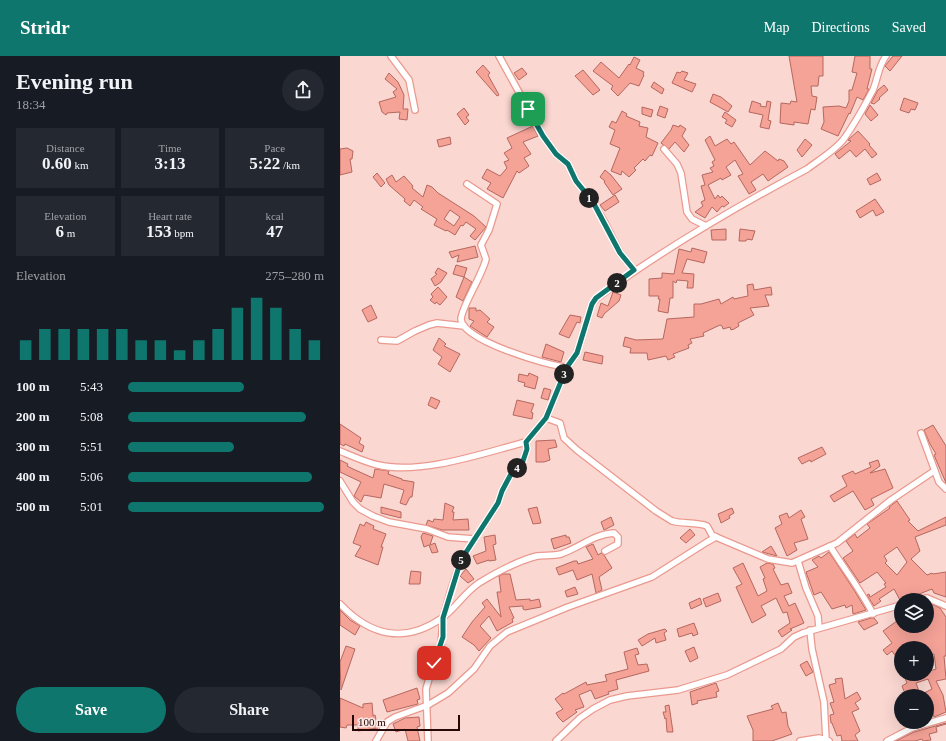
<!DOCTYPE html>
<html lang="en">
<head>
<meta charset="utf-8">
<style>
  body { margin:0; font-family:Georgia,serif; background:#242831; color:#f1f3f6; height:100vh; display:flex; flex-direction:column; font-size:15px; white-space:nowrap }
  * { box-sizing:border-box; margin:0 }
  p { font-size:13px; color:#9ea1a6 }
  .icon { flex:none; width:22px; height:22px; fill:none; stroke:currentColor; stroke-width:2; stroke-linecap:round; stroke-linejoin:round }
  .map { position:relative; flex:1; overflow:hidden }
  .drawer { display:flex; flex-direction:column; background:#171b24; width:340px }
  .drawer>* { flex:none }
  .buttons { position:absolute; left:554px; top:537px; display:grid; gap:8px }
  .buttons a { display:grid; place-items:center; width:40px; height:40px; border-radius:50%; background:#171b24; box-shadow:0 4px 16px #0002; font-size:20px }
  .scale { position:absolute; left:12px; bottom:10px; width:108px; box-sizing:border-box; padding-left:4px; border:2px solid #260907; border-top:0; font-size:11px; line-height:14px; white-space:nowrap; color:#260907; -webkit-text-stroke:3px #fbe9e6; paint-order:stroke }
  .pin { position:absolute; display:grid; place-items:center; width:34px; height:34px; color:#fff; margin:-17px; border-radius:8px; box-shadow:0 2px 6px #0006 }
  .km { position:absolute; width:20px; height:20px; margin:-10px; border-radius:50%; background:#222; color:#fff; font-size:11px; line-height:20px; text-align:center }
  .round { display:grid; place-items:center; flex:none; width:42px; height:42px; border-radius:21px; background:#242831 }
  .headline { display:flex; align-items:center; justify-content:space-between; height:68px; padding:0 16px }
  h1 { font-size:22px; font-weight:700; line-height:30px }
  .figures { display:grid; grid-template-columns:repeat(3,1fr); gap:6px; height:68px; padding:4px 16px }
  .figures div { display:grid; align-content:center; border-radius:0px; background:#242831; text-align:center }
  .figures b { font-size:17px; font-weight:700 }
  .figures small { font-size:11px; font-weight:400 }
  .figures p { font-size:11px }
  .chart { height:112px; padding:8px 16px }
  .chart p { display:flex; justify-content:space-between }
  .chart svg { width:100%; height:72px; margin-top:4px; stroke:#0f766e; stroke-width:6 }
  .action { display:flex; gap:8px; margin-top:auto; padding:8px 16px }
  .action a { flex:1; height:46px; border-radius:24px; background:#0f766e; color:#fff; font-size:16px; font-weight:700; line-height:46px; text-align:center }
  .action a+a { background:#242831; color:#f1f3f6 }
  ul { padding:0 16px; list-style:none; font-size:13px }
  li { display:grid; grid-template-columns:64px 48px 1fr; align-items:center; height:30px }
  li i { height:10px; border-radius:5px; background:#0f766e }
  header { display:flex; align-items:center; gap:24px; box-sizing:border-box; height:56px; padding:0 20px; background:#0f766e; color:#fff }
  header strong { font-size:19px }
  nav { display:flex; gap:22px; margin-inline-start:auto; font-size:14px }
  main { display:flex; flex:1; min-height:0 }
  .map>svg:first-child { display:block }
  .building { fill:#f5a297; stroke:#b5685f; fill-rule:evenodd }
  .lines { fill:none; stroke-linecap:round; stroke-linejoin:round }
  .street-casing { stroke:#eb998e; stroke-width:8 }
  .street { stroke:#fff; stroke-width:5.5 }
  .route-casing { stroke:#fff; stroke-width:8 }
  .route { stroke:#0f766e; stroke-width:5 }
</style>
</head>
<body>
<header>
<strong>Stridr</strong>
<nav><a>Map</a><a>Directions</a><a>Saved</a></nav>
</header>
<main>
<section class="drawer">
<div class="headline"><div><h1>Evening run</h1><p>18:34</p></div><a class="round"><svg class="icon" aria-label="share" viewBox="0 0 24 24"><path d="M12 15V3M7 8l5-5 5 5M5 13v7h14v-7"/></svg></a></div>
<div class="figures">
<div><p>Distance</p><b>0.60<small> km</small></b></div>
<div><p>Time</p><b>3:13</b></div>
<div><p>Pace</p><b>5:22<small> /km</small></b></div>
</div>
<div class="figures">
<div><p>Elevation</p><b>6<small> m</small></b></div>
<div><p>Heart rate</p><b>153<small> bpm</small></b></div>
<div><p>kcal</p><b>47</b></div>
</div>
<div class="chart"><p><span>Elevation</span>275–280 m</p>
<svg viewBox="0 0 160 44" preserveAspectRatio="none"><path d="M5 44V32M15 44V25M25 44V25M35 44V25M45 44V25M55 44V25M65 44V32M75 44V32M85 44V38M95 44V32M105 44V25M115 44V12M125 44V6M135 44V12M145 44V25M155 44V32"/></svg>
</div>
<ul>
<li><b>100 m</b>5:43<i style="width:59%"></i></li>
<li><b>200 m</b>5:08<i style="width:91%"></i></li>
<li><b>300 m</b>5:51<i style="width:54%"></i></li>
<li><b>400 m</b>5:06<i style="width:94%"></i></li>
<li><b>500 m</b>5:01<i style="width:100%"></i></li>
</ul>
<div class="action"><a>Save</a><a>Share</a></div>
</section>
<div class="map">
<svg width="606" height="685" viewBox="0 0 606 685">
  <rect width="100%" height="100%" fill="#fad7d1"/>
  <!-- building -->
  <g class="building">
    <path d="M449,0H483V20H479L478,30H471L472,40L477,41L475,54L471,53L468,68L454,66V69L440,67L441,47L450,48L451,45L457,46Z"/>
    <path d="M515,0H530V13H532L527,33H529L523,44L517,41L510,58L509,57L498,80L481,73L484,66L483,51L499,50L506,52L509,45V34H512L517,17L512,16Z"/>
    <path d="M553,0H562L550,15L545,10Z"/>
    <path d="M294,1L300,4L296,12L304,16L303,18L304,19L299,30L290,27L278,40L271,33L273,30L253,15L261,6L279,22L289,8L290,9Z"/>
    <path d="M143,9L150,17L148,19L159,39L157,40L136,16Z"/>
    <path d="M182,12L187,18L179,24L174,17Z"/>
    <path d="M243,14L260,34L253,39L235,20Z"/>
    <path d="M342,15L348,17L344,24L356,28L352,36L332,27L337,16L340,17Z"/>
    <path d="M49,17L58,26L64,39L63,53H68L67,64L59,63L60,56L47,57L46,59L42,56L39,46L56,41L53,36L57,33L45,23Z"/>
    <path d="M314,26L324,33L322,38L311,31Z"/>
    <path d="M544,29L548,34L539,42L540,43L534,48L531,47L538,34Z"/>
    <path d="M373,38L381,41L392,50L388,56L370,46Z"/>
    <path d="M564,42L578,47L575,54L571,53L569,57L560,54Z"/>
    <path d="M412,45L421,48L420,50L426,51L427,45L431,46L428,64L431,65L429,73L420,71L423,59L409,56Z"/>
    <path d="M530,49L538,59L531,65L525,58Z"/>
    <path d="M320,50L328,53L325,62L317,59Z"/>
    <path d="M302,51L313,54L311,61L302,58Z"/>
    <path d="M124,52L129,59L126,61L129,65L125,69L117,58Z"/>
    <path d="M282,55L287,58L286,60L300,66L299,70L308,72L306,81L318,87L312,100L310,99L305,105L303,103L294,112L296,114L289,121L282,115L281,119L271,115L280,92L270,88L275,74L269,71L272,65L276,67Z"/>
    <path d="M385,56L396,64L392,71L385,67L387,64L382,61Z"/>
    <path d="M333,69L339,71L340,69L346,73L342,80L349,89L344,96L335,86L329,93L321,87L331,74Z"/>
    <path d="M193,70L198,80L183,86L191,98L184,102L189,110L179,117L177,115L163,142L147,133L151,127L142,122L147,113L160,120L167,112L164,106L169,104L164,97L172,92L167,82Z"/>
    <path d="M518,75L530,88L529,89L537,98L532,102L525,93L516,101L510,94L499,103L495,98L511,85L508,84Z"/>
    <path d="M370,80L375,90L387,83L391,88L394,86L410,109L425,95L438,105L439,103L444,105L448,111L428,125L423,118L411,126L416,134L409,138L398,120L403,118L395,104L386,111L391,119L382,124L381,122L368,129L375,143L378,139L380,142L382,140L389,147L384,151L382,150L377,156L372,151L365,162L355,156L363,150L361,146L365,144L361,130L365,129L362,119L373,116L370,112L374,110L372,106L375,104L365,84Z"/>
    <path d="M110,81L111,88L99,91L97,84Z"/>
    <path d="M465,83L472,89L462,101L457,94Z"/>
    <path d="M7,92L13,95L12,103H10L12,116L0,119V93Z"/>
    <path d="M265,114L271,119L282,133L273,139L264,126L265,125L260,121Z"/>
    <path d="M37,117L45,127L41,131L33,121Z"/>
    <path d="M537,117L541,124L530,129L527,123Z"/>
    <path d="M52,119L56,126L64,120L73,130L72,132L83,141L87,129L92,131L98,137L134,160L146,171L135,184L130,180L136,173L126,166L123,170L121,169L115,179L107,174L106,175L94,169L97,163L81,153L83,151L74,144L70,150L64,145L65,143L49,129L46,123ZM110,154L120,161L114,170L104,163Z"/>
    <path d="M275,139L279,146L265,155L260,149Z"/>
    <path d="M535,143L544,156L536,160L533,154L520,162L516,155Z"/>
    <path d="M386,173V184H372L371,174Z"/>
    <path d="M400,173L415,175L412,184L407,183L406,185H399Z"/>
    <path d="M135,190L138,201L117,206L119,199L112,202L109,196Z"/>
    <path d="M352,192L367,196L364,207L347,203L342,217L354,218L353,232H347L348,225L337,224L336,227L333,225V242H330L328,257L318,255L320,243H318L319,240H309V223L322,222V217L334,218L339,193L351,196Z"/>
    <path d="M116,209L127,212L124,221L132,226L123,245L116,241L124,221L113,218Z"/>
    <path d="M98,212L107,217L101,226L95,230L91,223L97,218L95,217Z"/>
    <path d="M413,228L414,234L431,231L432,239H425L429,250L410,252L414,259L398,267L399,270L394,273L391,274L390,271L383,273L382,270L380,269L363,277L364,280L350,283L352,287L348,289L349,292L333,298L335,301L328,304L326,300L308,304L307,297H290L291,292L283,290L285,281L296,284L323,283L327,263L354,261V248H361L379,243L381,248L393,241L394,243L408,240L407,229Z"/>
    <path d="M98,231L107,241L100,249L96,246L95,248L90,244L93,241L91,238Z"/>
    <path d="M273,236L281,239L279,245L264,258L262,262L257,260L261,247L268,250Z"/>
    <path d="M31,249L37,262L28,266L22,254Z"/>
    <path d="M129,252H136V255L140,254L150,263L147,266L154,271L147,281L130,270L134,265L129,263Z"/>
    <path d="M230,259L241,261L240,267L237,266L229,282L219,278Z"/>
    <path d="M99,282L106,288L104,290L120,298L110,316L98,308L102,301L93,294Z"/>
    <path d="M206,288L224,296L221,306L202,301Z"/>
    <path d="M245,296L263,300L262,308L243,304Z"/>
    <path d="M189,317L198,321L195,333L184,330L185,327L178,325L179,318L188,320Z"/>
    <path d="M204,332L211,334L208,344L201,342Z"/>
    <path d="M91,341L100,345L96,353L88,349Z"/>
    <path d="M177,344L194,348L191,356L193,357L192,363L173,359Z"/>
    <path d="M0,368L21,382L19,387L24,390L22,396L5,388L4,390L0,388Z"/>
    <path d="M593,369L606,390V427L594,399L596,398L590,388L584,374Z"/>
    <path d="M215,384L217,391L208,393L210,404L204,406H196V385Z"/>
    <path d="M482,391L486,398L471,406L470,404L462,408L458,402Z"/>
    <path d="M0,404L8,408L7,410L13,413L33,422L35,413L49,415L48,418L62,423V424L74,426L72,441H70L66,449L60,447L64,434L44,428L41,442L24,439L21,446L14,440L21,426L0,416Z"/>
    <path d="M538,404L540,410L530,417L545,413L553,432L531,443L534,449L525,454L513,435L494,446L490,440L507,430L502,420L513,415L515,418L531,411L529,407Z"/>
    <path d="M557,445L570,464L568,465L578,475L606,461V469L575,481L580,495L571,503L587,519L592,517L593,518L606,516V541L594,537L592,533L574,540L572,537L560,544L554,533L539,543L541,545L534,550L527,539L529,538L530,541L546,531L544,528L546,527L537,516L520,527L503,502L513,495L506,485L515,478L517,482L530,472L527,468L550,452L549,451ZM557,491L567,506L557,519L545,507L547,505L544,500Z"/>
    <path d="M105,447L114,451L112,456H114L113,464L128,463L129,474H102L86,469L88,464L93,466L94,463L103,464Z"/>
    <path d="M41,451L61,456V462L41,457Z"/>
    <path d="M197,451L201,467L193,468L188,453Z"/>
    <path d="M392,452L394,457L389,460L390,462L381,467L378,458Z"/>
    <path d="M461,454L465,461L461,463L468,483L454,487L457,494L447,500L435,472L442,468L439,460L447,457L449,462Z"/>
    <path d="M271,461L274,469L264,474L261,466Z"/>
    <path d="M26,466L34,470L33,473L46,478L41,491H43L38,509L15,500L21,490L13,487L20,468L24,470Z"/>
    <path d="M350,473L355,479L346,487L340,482Z"/>
    <path d="M83,477L93,480L90,489L95,487L98,496L92,497L89,489L84,491L81,481Z"/>
    <path d="M155,479L156,488L153,489L156,504L149,505V504L137,508L133,500L146,495L144,481Z"/>
    <path d="M226,479V481H229L231,487L214,493L211,483Z"/>
    <path d="M253,488L258,499L261,497L264,499L272,512L259,521L262,534L256,537L252,518L237,524L233,514L219,519L216,512L234,505H237L238,508L253,503L246,491Z"/>
    <path d="M431,490L437,500L422,496Z"/>
    <path d="M489,496L514,534L526,554L513,558L512,549L506,552L505,549L492,553L481,536L474,539L466,516L478,511L472,504L479,500L481,502Z"/>
    <path d="M403,507L418,540L427,535L423,523L425,522L420,511L427,507L433,508L435,512L433,513L441,529L448,527L452,537L444,540L449,550L455,547L464,567L450,573L452,574L442,581L438,575L450,567L447,556L443,557L436,542L421,550L426,559L412,567L396,531L402,528L393,512Z"/>
    <path d="M126,513L134,523L128,527L120,520Z"/>
    <path d="M71,515L81,516L80,528H69Z"/>
    <path d="M163,518H170L176,544L190,543V545L199,543L201,551L185,554L183,553V550L169,551L174,562L172,563L173,566L157,575L149,560L140,570L151,582L139,595L134,589L122,581L132,566L145,551L142,547L147,543L161,561L157,536H161L159,520Z"/>
    <path d="M235,531L238,538L227,541L225,535Z"/>
    <path d="M378,537L381,545L366,551L363,543Z"/>
    <path d="M360,542L362,548L351,553L349,547Z"/>
    <path d="M591,548L600,552L606,561V600H604L606,623L596,625L603,639L606,656L594,661L587,640H578L592,633L588,623L576,627L580,638L574,640H566L562,630L567,627L563,618H587V616L596,613L594,598L587,601V592H561V608L552,595L547,599L543,594L552,587L543,575L561,562V570H587V551Z"/>
    <path d="M0,554L10,564L20,570L15,579L0,569Z"/>
    <path d="M531,562H534L538,567L524,574L518,566Z"/>
    <path d="M354,567L358,578L353,580L352,577L339,581L337,573Z"/>
    <path d="M325,573L327,575L324,577L326,584L316,587L315,582L302,590L298,584L308,578Z"/>
    <path d="M6,590L15,593L1,634L0,606Z"/>
    <path d="M354,591L358,602L350,606L345,595Z"/>
    <path d="M297,592L299,598L295,599L298,609L307,608L309,615L276,624L278,633L268,636L269,638L255,643L251,634L239,639L244,651L235,654L237,656L223,666L219,662L216,657L223,653L215,643L223,637L224,638L246,626L247,629L267,625L265,619L288,613L284,596Z"/>
    <path d="M467,605L473,616L466,620L460,609Z"/>
    <path d="M502,622L505,643L517,636L521,643L515,647L519,653L512,656L520,675L515,679L518,685H502L501,679L497,680L492,667H491L490,659L494,658L490,647L494,646L489,629L496,627L495,623Z"/>
    <path d="M376,627L379,635L376,636L377,641L357,645L358,647L352,649L350,636Z"/>
    <path d="M77,632L80,643L77,644L78,648L47,656L43,644Z"/>
    <path d="M0,642L23,652V648L32,647L33,660L35,659L38,672L18,675V669H7L6,672L0,671Z"/>
    <path d="M438,647L442,657L446,656L448,670L452,678L432,685H413V674L407,660L433,653L431,650Z"/>
    <path d="M329,649L333,676H327L326,662L325,663L323,656H326L325,650Z"/>
    <path d="M79,661L80,670L77,671L80,685H68L65,673L56,676L53,668L65,662Z"/>
    <path d="M606,667V668L596,671L597,676L589,678L591,684L583,685L582,683L575,685H556L574,676Z"/>
  </g>
  <g class="lines">
    <defs>
      <g id="street">
        <path d="M51,0L69,24L75,54"/>
        <path d="M159,0L203,80L216,98L228,108L236,125L253,146L265,167L280,197L294,214"/>
        <path d="M324,93L337,108L341,117L347,156L352,163L366,170"/>
        <path d="M127,128L157,148L149,174L141,189L146,203C142,220 122,250 121,263C121,284 208,310 227,311"/>
        <path d="M41,284L57,285L75,275L89,269L97,267L124,270"/>
        <path d="M206,362L220,367L224,382L237,394L316,455L332,465C343,468 356,466 367,470L372,479L376,481L428,503L452,507L497,487L551,444L594,415"/>
        <path d="M581,377L599,426L606,433"/>
        <path d="M0,395C12,400 25,406 38,409C82,419 143,397 186,386"/>
        <path d="M0,425L13,446L20,453L33,460L49,466L87,473L108,481L134,483"/>
        <path d="M490,490C504,513 521,534 533,558"/>
        <path d="M458,505L466,532L478,560L479,572"/>
        <path d="M576,544L587,542L606,550"/>
        <path d="M0,548C30,580 65,588 102,562C116,552 124,537 139,527C157,516 177,505 197,500C205,499 213,500 221,498C239,492 254,478 274,477L278,481V488L265,495"/>
        <path d="M470,574L472,593L484,646L486,684"/>
        <path d="M36,685L47,666L55,661L88,649L108,637L134,613L150,590L167,576L228,551L312,521L367,486L376,481"/>
        <path d="M88,685L86,633L91,616L101,589L103,562L110,537L121,504L158,447L162,435L171,418L183,405L187,393L186,386L206,362L227,311L237,297L252,248L257,242C323,193 394,152 467,113C479,104 494,95 503,84C514,69 524,51 533,34C538,22 538,11 546,0"/>
        <path d="M216,685L240,662L253,653L270,644L287,640L338,634L387,619L441,593L454,581L463,577L561,549"/>
        <path d="M460,685L479,682L489,685"/>
        <path d="M547,685L572,672L606,662"/>
      </g>
    </defs>
    <!-- street casing -->
    <use href="#street" class="street-casing"/>
    <!-- street -->
    <use href="#street" class="street"/>
  </g>
  <g class="lines">
    <defs>
      <path id="route" d="M94,607L103,581V562L121,504L158,447L162,435L171,418L183,405L187,393L186,386L206,362L227,311L237,297L252,248L256,242L294,214L280,197L253,146L236,125L228,108L216,98L203,80L188,53"/>
    </defs>
    <!-- route casing -->
    <use href="#route" class="route-casing"/>
    <!-- route -->
    <use href="#route" class="route"/>
  </g>
</svg>
<div class="buttons">
<a><svg class="icon" aria-label="layers" viewBox="0 0 24 24"><path d="M12 4l9 5-9 5-9-5zM3 14l9 5 9-5"/></svg></a>
<a>+</a>
<a>−</a>
</div>
<div class="scale">100 m</div>
<div class="pin" style="left:188px;top:53px;background:#1e9e55"><svg class="icon" aria-label="arrive" viewBox="0 0 24 24"><path d="M6 21V4h12l-3 4 3 4H6"/></svg></div>
<div class="pin" style="left:94px;top:607px;background:#d93025"><svg class="icon" aria-label="check" viewBox="0 0 24 24"><path d="M5 12l5 5 9-10"/></svg></div>
<b class="km" style="left:249px;top:142px">1</b>
<b class="km" style="left:277px;top:227px">2</b>
<b class="km" style="left:224px;top:318px">3</b>
<b class="km" style="left:177px;top:412px">4</b>
<b class="km" style="left:121px;top:504px">5</b>
</div>
</main>
</body>
</html>
